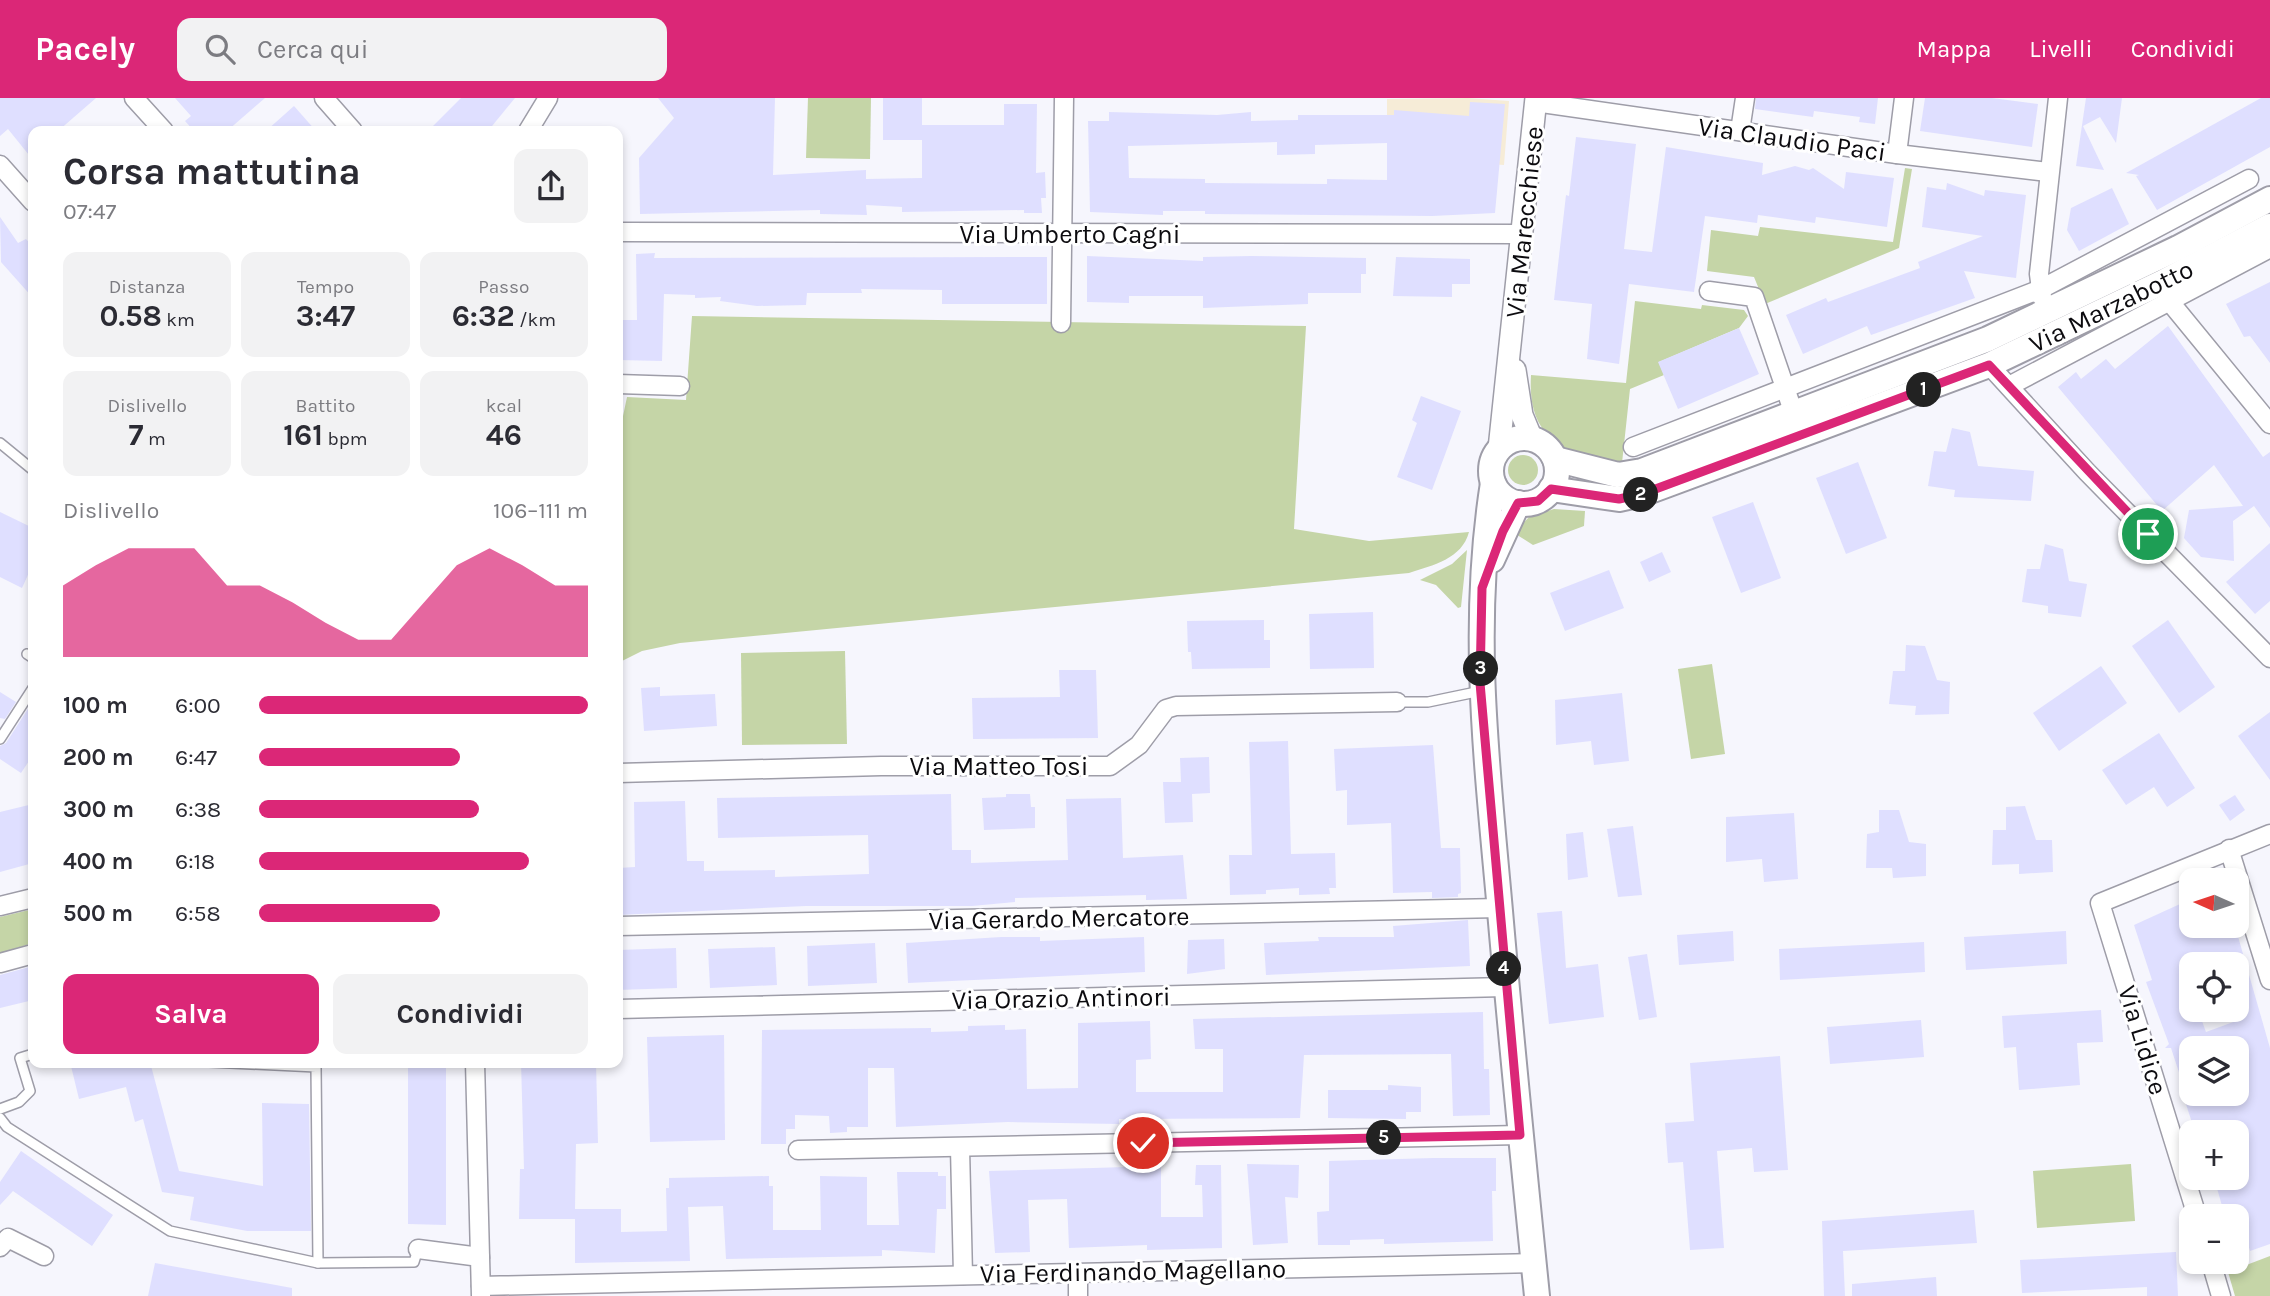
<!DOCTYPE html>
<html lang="it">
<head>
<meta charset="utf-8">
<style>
  body { margin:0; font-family:Karla,sans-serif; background:#f2f2f3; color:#2b2b33; height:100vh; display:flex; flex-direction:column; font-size:26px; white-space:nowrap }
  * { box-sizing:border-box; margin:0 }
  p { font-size:23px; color:#7c7c81 }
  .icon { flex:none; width:38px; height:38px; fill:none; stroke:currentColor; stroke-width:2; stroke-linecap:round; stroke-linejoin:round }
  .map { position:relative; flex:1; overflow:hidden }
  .details { position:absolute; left:28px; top:28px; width:595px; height:942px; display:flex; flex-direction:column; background:#fff; border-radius:14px; box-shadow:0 4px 10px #0003 }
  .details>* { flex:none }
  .needle { width:46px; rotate:273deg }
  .controls { position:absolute; left:2179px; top:770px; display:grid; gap:14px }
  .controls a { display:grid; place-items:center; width:70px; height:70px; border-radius:14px; background:#fff; box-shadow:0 4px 10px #0003; font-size:35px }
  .pin { position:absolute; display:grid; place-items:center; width:60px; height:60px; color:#fff; margin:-30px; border:4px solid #fff; border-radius:50%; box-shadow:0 2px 7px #0007 }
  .km { position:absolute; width:35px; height:35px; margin:-18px; border-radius:50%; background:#222; color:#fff; font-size:19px; line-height:35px; text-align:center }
  .round { display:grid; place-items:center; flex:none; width:74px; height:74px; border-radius:14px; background:#f2f2f3 }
  .overview { display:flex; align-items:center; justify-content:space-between; height:119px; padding:0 35px }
  h1 { font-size:38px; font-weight:700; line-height:52px }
  .figures { display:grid; grid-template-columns:repeat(3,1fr); gap:10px; height:119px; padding:7px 35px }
  .figures div { display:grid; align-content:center; border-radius:14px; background:#f2f2f3; text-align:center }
  .figures b { font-size:30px; font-weight:700 }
  .figures small { font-size:19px; font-weight:400 }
  .figures p { font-size:19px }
  .chart { height:196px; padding:14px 35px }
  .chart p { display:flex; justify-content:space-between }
  .chart svg { width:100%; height:126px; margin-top:7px; fill:#db2777; opacity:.7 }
  .cta { display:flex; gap:14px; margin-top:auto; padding:14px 35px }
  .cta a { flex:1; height:80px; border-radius:14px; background:#db2777; color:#fff; font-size:28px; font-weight:700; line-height:80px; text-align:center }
  .cta a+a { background:#f2f2f3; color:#2b2b33 }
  ul { padding:0 35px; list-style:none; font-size:23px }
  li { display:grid; grid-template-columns:112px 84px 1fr; align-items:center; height:52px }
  li i { height:18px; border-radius:9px; background:#db2777 }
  header { display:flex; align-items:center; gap:42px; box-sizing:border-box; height:98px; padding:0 35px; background:#db2777; color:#fff }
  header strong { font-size:33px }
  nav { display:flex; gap:38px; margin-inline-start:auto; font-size:24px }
  .search { width:490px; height:63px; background:#f2f2f3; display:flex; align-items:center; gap:18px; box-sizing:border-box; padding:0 24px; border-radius:14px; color:#7c7c81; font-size:26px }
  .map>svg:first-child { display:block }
  .commercial { fill:#f6ecd7 }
  .green { fill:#c5d5a7 }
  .building { fill:#dfdfff; fill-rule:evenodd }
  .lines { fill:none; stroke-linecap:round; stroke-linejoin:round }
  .service-casing { stroke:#9e9da8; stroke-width:12 }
  .minor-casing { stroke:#9e9da8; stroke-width:21 }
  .tertiary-casing { stroke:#9e9da8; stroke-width:24 }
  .secondary-casing { stroke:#9e9da8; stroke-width:28 }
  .service { stroke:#fff; stroke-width:9 }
  .minor { stroke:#fff; stroke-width:18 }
  .tertiary { stroke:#fff; stroke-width:21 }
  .secondary { stroke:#fff; stroke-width:24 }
  .route-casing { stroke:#fff; stroke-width:14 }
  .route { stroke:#db2777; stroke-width:9 }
  .labels { text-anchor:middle; stroke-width:6; stroke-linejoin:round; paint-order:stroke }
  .street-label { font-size:26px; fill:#0c0b0f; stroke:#fff }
</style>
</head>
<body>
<header>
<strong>Pacely</strong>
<div class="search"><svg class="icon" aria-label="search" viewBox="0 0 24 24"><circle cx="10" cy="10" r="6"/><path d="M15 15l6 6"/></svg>Cerca qui</div>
<nav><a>Mappa</a><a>Livelli</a><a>Condividi</a></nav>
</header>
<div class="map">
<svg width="2270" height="1198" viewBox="0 0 2270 1198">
  <rect width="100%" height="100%" fill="#f6f6fd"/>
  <!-- commercial -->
  <path class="commercial" d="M1468,0L1509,3L1504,67L1387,59V1Z"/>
  <!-- green -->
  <g class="green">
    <path d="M808,0H871L870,61L806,60Z"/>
    <path d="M1905,70L1912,71L1899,150L1765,206L1754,179L1707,173L1711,132L1758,138L1760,129L1893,144Z"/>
    <path d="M1635,203L1701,211L1702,207L1744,212L1748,218L1739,230L1659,264L1664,277L1630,291L1622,365C1564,357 1527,341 1531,277L1626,285Z"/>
    <path d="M692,218L1306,228L1294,431L1369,443L1469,434C1462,461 1433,467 1409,475L680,545L642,553L618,565V342L627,299L686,302Z"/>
    <circle cx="1523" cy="372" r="15"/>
    <path d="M1554,411L1585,413L1584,428L1533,447L1514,435L1529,419Z"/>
    <path d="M1467,452L1461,509L1458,510L1436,487L1420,482L1452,466Z"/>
    <path d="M845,553L847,646L742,647L741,555Z"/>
    <path d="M1712,566L1725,656L1691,661L1678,571Z"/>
    <path d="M33,811V845L0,855V819Z"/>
    <path d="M2131,1066L2135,1123L2037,1130L2033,1073Z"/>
    <path d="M2270,1158V1198H2235L2228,1174Z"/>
  </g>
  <!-- building -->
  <g class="building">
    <path d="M0,0H96L58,33H33V62L8,31L0,38Z"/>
    <path d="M175,0H265L227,33H194L185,23L191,18Z"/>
    <path d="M461,0H515L488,33H428Z"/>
    <path d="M658,0H775L773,77L866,72V81L922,80V42H883V0H922V27H1004V6H1037L1036,75L1045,74L1046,100H1041L1042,115H1024V112L902,114V109L866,107L867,117L820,116V112L640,116L639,60L674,20Z"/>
    <path d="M1756,0H1878L1875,26L1859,24L1860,19L1814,13L1813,19L1755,11Z"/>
    <path d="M1925,0H1992L2038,6L2032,49L1920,33Z"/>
    <path d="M2086,0H2122L2116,45L2100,19L2083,28L2104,72L2076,68Z"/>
    <path d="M2261,0H2270V49L2157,112L2136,78L2139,77L2126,75Z"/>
    <path d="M1470,4L1505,6L1495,115L1432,118L1205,116V113H1163V117L1090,114L1088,23H1109V14L1217,17L1251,14V23L1298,22V17H1394V12L1469,18ZM1277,44V57L1315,56V47L1387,45V82L1327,81V86L1205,85V81L1129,80L1128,48Z"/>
    <path d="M294,8L316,33H266Z"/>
    <path d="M1576,39L1636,46L1624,151L1652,154L1666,49L1763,65L1762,77L1795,68L1809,72L1813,70L1844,91L1846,74L1894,80L1887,129L1816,119L1815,125L1758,117L1757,125L1705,118L1694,194L1629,186L1619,266L1587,261L1592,206L1554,202L1566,97L1569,98Z"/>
    <path d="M1947,85L1984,98L1985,92L2026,97L2016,180L1964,173L1975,200L1871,237L1867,228L1803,256L1786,217L1826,200L1828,204L1920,170L1918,164L1983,138L1922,129L1927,89L1946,92Z"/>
    <path d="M2112,90L2129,126L2079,153L2067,132L2071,110Z"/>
    <path d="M0,119L18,145L26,141L33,149V200L1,164Z"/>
    <path d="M655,155L654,160L1047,159V206H942V192L861,191L862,195H807L806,207L757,208L720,203L721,199L695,200V197L664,196L662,263L618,262V222H637L636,156Z"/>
    <path d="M1087,158L1203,163V159L1251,158L1366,160V176H1361V195H1308V206L1203,210V198H1129V205L1087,204Z"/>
    <path d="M1396,159L1470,161V186H1452V199L1393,198Z"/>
    <path d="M2270,184V265L2250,238L2244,239L2226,206Z"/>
    <path d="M2168,228L2263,359L2270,354V430L2254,408L2233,423L2234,463L2201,459L2184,440L2189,412L2243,408L2214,367L2162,413L2058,289L2076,274L2081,281L2106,261L2115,271Z"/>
    <path d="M1739,230L1759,276L1678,311L1658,264Z"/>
    <path d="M1421,298L1461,313L1432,392L1397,379L1417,325L1412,322Z"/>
    <path d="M1952,330L1970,334L1978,368L2034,373L2031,403L1954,399L1955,392L1928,388L1934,353L1946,354Z"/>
    <path d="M1858,364L1887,440L1846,456L1816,380Z"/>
    <path d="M1753,404L1781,480L1741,495L1712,419Z"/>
    <path d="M0,414L33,430V466L22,490L0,479Z"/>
    <path d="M2270,445V503L2255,516L2226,484Z"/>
    <path d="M2045,446L2063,451L2069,483L2087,486L2081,519L2048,515V508L2022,504L2027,471H2040Z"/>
    <path d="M1662,454L1671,474L1649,484L1640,464Z"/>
    <path d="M1609,472L1624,510L1565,533L1550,495Z"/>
    <path d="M1373,514L1374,570L1310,571L1309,516Z"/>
    <path d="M1264,522V542H1270V570L1192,571L1191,554H1188L1187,523Z"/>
    <path d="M2168,522L2215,589L2179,615L2132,548Z"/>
    <path d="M1906,547L1925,548L1937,582L1950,584L1949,616L1915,617L1916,608L1889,606L1893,573H1905Z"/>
    <path d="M2101,568L2127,605L2059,653L2033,615Z"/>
    <path d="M1059,572H1096L1098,640L973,641L972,600L1060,599Z"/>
    <path d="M660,589V598L715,596L717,628L644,633L641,590Z"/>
    <path d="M0,594L16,604L5,621L0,620Z"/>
    <path d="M1622,595L1629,663L1594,667L1591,643L1556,647L1555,602Z"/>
    <path d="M33,603V657L21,675L0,661V648L6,645Z"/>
    <path d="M2270,614V682L2238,638Z"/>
    <path d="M2159,635L2195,690L2167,709L2154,689L2126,707L2102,672Z"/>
    <path d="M1288,643L1291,756L1335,755L1336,790H1329L1330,796L1299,797V790L1266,792V796L1230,797L1229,757H1252L1249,644Z"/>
    <path d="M1433,647L1441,750H1460L1461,795L1458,796V799L1432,800V794L1393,795L1391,725L1347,727V692L1336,693L1334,651Z"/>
    <path d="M1209,659L1210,695L1192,696L1193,724L1165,725L1163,684H1181L1180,660Z"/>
    <path d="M951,696L952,752H971V765L1068,762L1066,701L1121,700L1123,760L1183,757L1187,801L1146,802V797L1015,800V804L972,808H806L618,817V770L635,769L634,704L685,703L687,763H704V773L775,772V779L869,776L868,737L718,740L717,700Z"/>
    <path d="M1006,696H1030L1031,709H1035V730L984,732L982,700L1006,699Z"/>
    <path d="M2235,697L2245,712L2230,723L2219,707Z"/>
    <path d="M33,706V765L0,774V714Z"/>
    <path d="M2025,708L2036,742H2052L2053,774L2019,776V766L1992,767L1993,732H2006V709Z"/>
    <path d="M1879,712H1899L1909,744L1926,746V778L1893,780L1892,770H1866L1867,736L1879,734Z"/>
    <path d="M1794,715L1798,781L1764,784L1762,761L1726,764V719Z"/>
    <path d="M1633,728L1642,797L1618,799L1607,731Z"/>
    <path d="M1583,734L1588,779L1568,782L1566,736Z"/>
    <path d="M2191,801V828H2235L2270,950V1146L2250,1153L2243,1129L2236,1131V1118H2225L2214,1080H2236V1028L2216,1034H2195L2184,1000L2187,999L2171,950H2165L2169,946L2146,884L2152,882L2134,827ZM2191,866H2236V923L2206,934L2198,912H2191ZM2191,950H2236V996H2191Z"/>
    <path d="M1562,813L1566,870L1598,866L1604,919L1549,926L1537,815Z"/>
    <path d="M1468,822L1470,868L1266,877L1264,845L1319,843L1318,839H1394L1393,828Z"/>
    <path d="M1733,833L1734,863L1679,867L1677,837Z"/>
    <path d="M2066,833L2067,866L1966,872L1964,839Z"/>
    <path d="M1001,839H1040V843L1144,839L1145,874L908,885L906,845Z"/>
    <path d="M1224,841L1225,871L1187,876L1188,842Z"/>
    <path d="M1924,844L1925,874L1780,882L1779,851Z"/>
    <path d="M875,845L877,885L808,888L807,848Z"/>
    <path d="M775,849L777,887L710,890L708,851Z"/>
    <path d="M676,850L677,890L618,892V852Z"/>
    <path d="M1647,856L1657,919L1639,922L1628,859Z"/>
    <path d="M33,868V902L0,910V877Z"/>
    <path d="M2101,912L2103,944L2077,945L2080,987L2019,992L2016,949L2004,950L2002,918Z"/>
    <path d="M1483,914L1484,971H1489L1490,1017L1453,1018L1451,956L1304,957L1300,1020L1119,1021V1026L1008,1024L896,1029L894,970H868V1029H847V1034L830,1035L829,1018L795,1017V1031H786V1046H761L762,932L931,930V934L968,933V928L1005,927V932L1026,931L1027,991L1078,990V925L1150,923L1151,961L1136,962V994H1223V951H1195L1193,921Z"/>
    <path d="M1921,922L1924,959L1830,966L1827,929Z"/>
    <path d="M724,937L725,1042L650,1044L647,939Z"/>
    <path d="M1780,958L1788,1072L1754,1074L1752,1050L1717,1053L1724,1150L1690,1152L1683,1064L1668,1065L1665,1025L1694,1023L1690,965Z"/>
    <path d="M70,964H150L179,1073L263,1088L262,1005L309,1006L311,1133H247L190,1122L194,1099L162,1094L143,1021L135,1024L126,989L79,1001Z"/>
    <path d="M408,964H446V1127L408,1126Z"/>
    <path d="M521,964H596L598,1045L576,1046L575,1111H621V1134L667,1133L666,1090H669V1080L769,1078V1088H773V1132H821L820,1078L867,1079V1127H899L897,1074H938V1078H946V1111H937L935,1155L882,1152V1158L726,1161L723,1108L688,1109L690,1163L575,1165V1121H519L520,1071H524Z"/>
    <path d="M1388,987L1421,989V1014H1406V1021L1328,1020V992H1388Z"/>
    <path d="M21,1053L113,1117L92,1148L13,1093L0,1107V1084Z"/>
    <path d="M1433,1060H1496V1093H1492L1493,1143L1384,1146V1141L1350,1142V1147H1318L1317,1114L1329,1113V1063Z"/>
    <path d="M1247,1066L1299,1067L1298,1100L1285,1099L1288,1145L1253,1147Z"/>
    <path d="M1196,1067H1221L1222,1150L1147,1152V1147L1069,1150L1067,1101L1028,1102L1030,1154L995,1155L989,1073L1161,1068V1119H1203L1202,1087H1195Z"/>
    <path d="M1974,1112L1977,1145L1843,1153L1845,1198H1824L1822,1123Z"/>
    <path d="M2176,1154L2178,1198H2147V1189L2022,1195L2020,1162Z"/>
    <path d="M155,1165L292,1190V1198H148Z"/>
    <path d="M1936,1179L1937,1198H1852V1186Z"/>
  </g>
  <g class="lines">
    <defs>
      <g id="service">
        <path d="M0,345L33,372"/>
        <path d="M27,556L33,560"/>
        <path d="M1397,604H1428L1481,593"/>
        <path d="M0,641L33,590"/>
        <path d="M209,964L316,969L318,1165"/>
        <path d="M0,1011L19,1004L30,993L20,960L33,956"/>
        <path d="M0,1020L7,1029L170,1133L318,1165L414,1164L418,1151"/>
      </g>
      <g id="minor">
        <path d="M134,0L164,33"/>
        <path d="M324,0L353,33"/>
        <path d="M1535,4L1897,56L2048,74"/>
        <path d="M528,33L548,0"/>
        <path d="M1740,33L1745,0"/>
        <path d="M1897,56L1904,0"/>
        <path d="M0,67L33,104"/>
        <path d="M618,134L1522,136"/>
        <path d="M1709,193L1754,199L1794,316"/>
        <path d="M2042,199L2039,176L2058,0"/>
        <path d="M2170,204L2270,326"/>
        <path d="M1061,225L1064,0"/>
        <path d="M1989,267L2087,374L2270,560"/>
        <path d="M618,286L680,288"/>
        <path d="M2009,288L2270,150"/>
        <path d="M1633,349L2041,191L2249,81"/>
        <path d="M618,675L881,668H1110L1139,647L1166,611L1176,608L1397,604"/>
        <path d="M2229,751L2270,882"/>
        <path d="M0,808L33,800"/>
        <path d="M618,828L1500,810"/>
        <path d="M0,865L33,856"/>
        <path d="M618,911L1505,889"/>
        <path d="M475,964L481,1198"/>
        <path d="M960,1050L963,1177"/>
        <path d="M798,1052L1520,1037"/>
        <path d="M2197,1118L2100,805L2270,736"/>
        <path d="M0,1149L8,1140L44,1158"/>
        <path d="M418,1151L480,1159"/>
        <path d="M2211,1164L2221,1198"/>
        <path d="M1078,1175V1198"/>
        <path d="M481,1188L1533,1165"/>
      </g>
      <g id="tertiary">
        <path d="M1515,272L1522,317L1532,341"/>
        <path d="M1499,351L1536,0"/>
      </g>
      <g id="secondary">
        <circle cx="1524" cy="373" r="33"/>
        <path d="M1555,361L1618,377L1642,373L1988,241L2178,150L2270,101"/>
        <path d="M1493,385C1470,530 1487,667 1500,813C1511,941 1524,1070 1537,1198"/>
        <path d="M1551,391L1619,401L1642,396L1989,267L2165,183L2270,128"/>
        <path d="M1492,462L1518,405"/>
      </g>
    </defs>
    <!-- service casing -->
    <use href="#service" class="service-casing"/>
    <!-- minor casing -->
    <use href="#minor" class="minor-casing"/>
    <!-- tertiary casing -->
    <use href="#tertiary" class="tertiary-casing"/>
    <!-- secondary casing -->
    <use href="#secondary" class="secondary-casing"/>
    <!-- service -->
    <use href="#service" class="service"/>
    <!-- minor -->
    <use href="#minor" class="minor"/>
    <!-- tertiary -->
    <use href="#tertiary" class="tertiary"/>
    <!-- secondary -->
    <use href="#secondary" class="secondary"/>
  </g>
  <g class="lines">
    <defs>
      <path id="route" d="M1143,1045L1520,1037L1480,585L1482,490L1503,433L1518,405L1538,403L1551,391L1619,401L1642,396L1989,267L2148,436"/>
    </defs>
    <!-- route casing -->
    <use href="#route" class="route-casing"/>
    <!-- route -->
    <use href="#route" class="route"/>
  </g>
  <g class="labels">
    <!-- street labels -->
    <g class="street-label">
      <text transform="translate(1792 41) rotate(8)" y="9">Via Claudio Paci</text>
      <text transform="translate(1524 124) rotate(-84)" y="9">Via Marecchiese</text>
      <text x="1070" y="145">Via Umberto Cagni</text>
      <text transform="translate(2111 208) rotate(-26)" y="9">Via Marzabotto</text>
      <text x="999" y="677">Via Matteo Tosi</text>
      <text transform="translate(1059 820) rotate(-1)" y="9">Via Gerardo Mercatore</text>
      <text transform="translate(1061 900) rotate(-1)" y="9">Via Orazio Antinori</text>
      <text transform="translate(2143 942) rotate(73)" y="9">Via Lidice</text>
      <text transform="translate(1133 1173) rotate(-1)" y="9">Via Ferdinando Magellano</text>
    </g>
  </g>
</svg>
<div class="controls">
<a><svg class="needle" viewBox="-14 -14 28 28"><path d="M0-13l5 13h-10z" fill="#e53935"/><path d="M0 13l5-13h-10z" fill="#7c7c81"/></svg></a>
<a><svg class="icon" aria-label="locate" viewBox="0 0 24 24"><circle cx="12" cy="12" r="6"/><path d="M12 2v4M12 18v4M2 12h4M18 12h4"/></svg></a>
<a><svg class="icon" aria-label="layers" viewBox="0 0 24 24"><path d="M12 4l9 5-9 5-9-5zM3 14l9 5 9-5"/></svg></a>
<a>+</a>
<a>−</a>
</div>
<div class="pin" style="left:2148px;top:436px;background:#1e9e55"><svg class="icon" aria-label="arrive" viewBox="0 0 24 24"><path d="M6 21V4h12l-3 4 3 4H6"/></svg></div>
<div class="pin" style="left:1143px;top:1045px;background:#d93025"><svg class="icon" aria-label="check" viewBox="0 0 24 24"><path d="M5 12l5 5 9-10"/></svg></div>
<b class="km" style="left:1924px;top:292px">1</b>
<b class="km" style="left:1641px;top:397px">2</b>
<b class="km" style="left:1481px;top:571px">3</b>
<b class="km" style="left:1504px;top:871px">4</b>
<b class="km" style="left:1384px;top:1040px">5</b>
<section class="details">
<div class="overview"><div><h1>Corsa mattutina</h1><p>07:47</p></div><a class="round"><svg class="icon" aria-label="share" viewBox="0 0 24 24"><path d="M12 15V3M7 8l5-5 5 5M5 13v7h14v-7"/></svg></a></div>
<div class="figures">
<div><p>Distanza</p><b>0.58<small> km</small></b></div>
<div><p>Tempo</p><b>3:47</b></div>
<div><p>Passo</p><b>6:32<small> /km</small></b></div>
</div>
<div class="figures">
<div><p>Dislivello</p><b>7<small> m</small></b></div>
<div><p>Battito</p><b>161<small> bpm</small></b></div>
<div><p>kcal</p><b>46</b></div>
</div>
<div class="chart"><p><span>Dislivello</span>106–111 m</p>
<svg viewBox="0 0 160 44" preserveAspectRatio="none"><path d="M0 44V19L10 12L20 6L30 6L40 6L50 19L60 19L70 25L80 32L90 38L100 38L110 25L120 12L130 6L140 12L150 19L160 19V44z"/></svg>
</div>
<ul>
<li><b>100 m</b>6:00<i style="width:100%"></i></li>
<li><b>200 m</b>6:47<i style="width:61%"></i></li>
<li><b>300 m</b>6:38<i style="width:67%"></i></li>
<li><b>400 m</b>6:18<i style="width:82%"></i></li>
<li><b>500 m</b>6:58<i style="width:55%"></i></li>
</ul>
<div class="cta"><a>Salva</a><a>Condividi</a></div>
</section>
</div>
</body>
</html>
